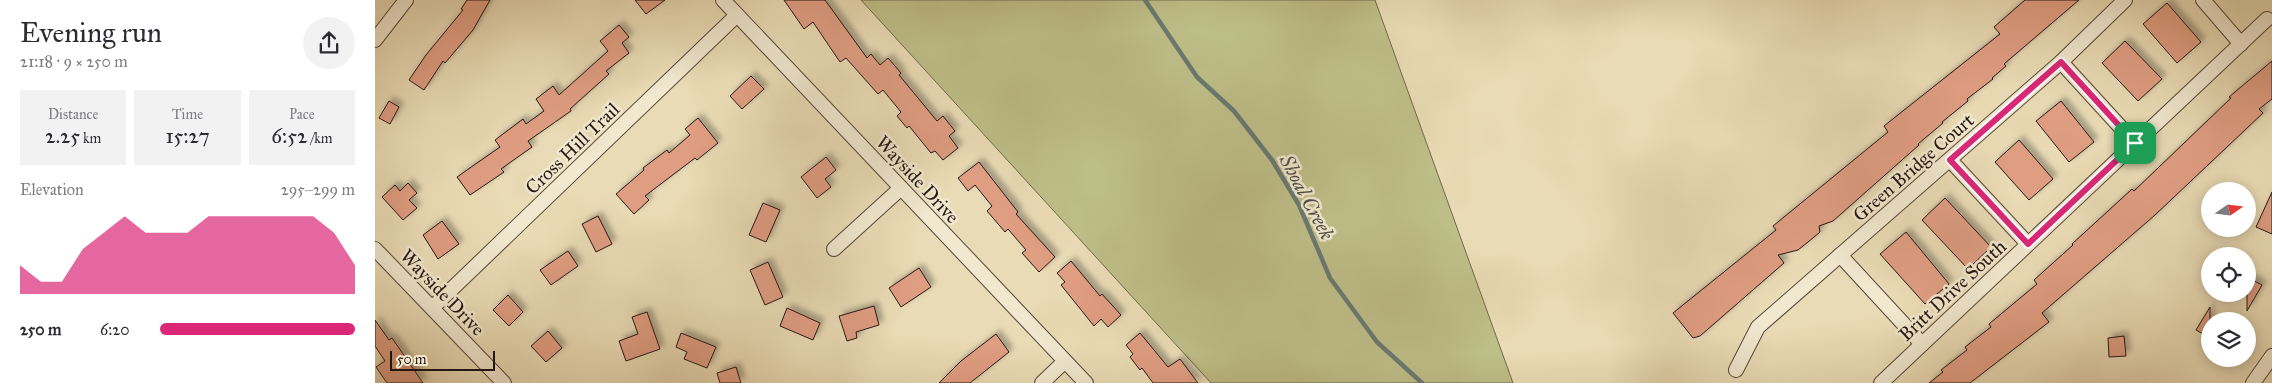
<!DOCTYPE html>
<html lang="en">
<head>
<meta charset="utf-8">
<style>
  body { margin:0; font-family:"IM FELL Great Primer",serif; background:#f2f2f3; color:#2b2b33; height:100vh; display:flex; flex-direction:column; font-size:19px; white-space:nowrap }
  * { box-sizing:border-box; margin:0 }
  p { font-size:16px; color:#7c7c81 }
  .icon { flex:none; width:28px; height:28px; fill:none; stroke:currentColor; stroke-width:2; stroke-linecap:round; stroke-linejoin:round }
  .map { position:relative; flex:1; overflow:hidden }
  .side { display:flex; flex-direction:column; background:#fff; width:375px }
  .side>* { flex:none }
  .needle { width:32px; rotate:76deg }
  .fabs { position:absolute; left:1826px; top:182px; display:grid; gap:10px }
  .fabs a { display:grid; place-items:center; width:55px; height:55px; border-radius:50%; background:#fff; box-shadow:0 2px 12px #0003; font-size:25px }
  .scale { position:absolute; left:15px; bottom:12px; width:105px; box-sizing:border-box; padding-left:5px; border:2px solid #261711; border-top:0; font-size:14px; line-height:18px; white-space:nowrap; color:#261711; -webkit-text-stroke:4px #f1e8cf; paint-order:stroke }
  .pin { position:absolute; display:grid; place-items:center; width:42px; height:42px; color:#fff; margin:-21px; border-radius:10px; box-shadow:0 2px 8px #0006 }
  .round { display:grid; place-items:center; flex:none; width:52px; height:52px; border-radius:26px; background:#f2f2f3 }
  .head { display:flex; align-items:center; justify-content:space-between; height:85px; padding:0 20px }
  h1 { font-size:28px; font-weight:600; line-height:38px }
  .metrics { display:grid; grid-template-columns:repeat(3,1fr); gap:8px; height:85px; padding:5px 20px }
  .metrics div { display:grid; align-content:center; border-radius:0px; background:#f2f2f3; text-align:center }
  .metrics b { font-size:21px; font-weight:600 }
  .metrics small { font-size:14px; font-weight:400 }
  .metrics p { font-size:14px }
  .chart { height:140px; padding:10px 20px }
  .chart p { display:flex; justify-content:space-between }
  .chart svg { width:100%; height:90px; margin-top:5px; fill:#db2777; opacity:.7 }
  ul { padding:0 20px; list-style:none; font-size:16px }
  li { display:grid; grid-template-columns:80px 60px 1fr; align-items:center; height:38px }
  li i { height:12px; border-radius:6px; background:#db2777 }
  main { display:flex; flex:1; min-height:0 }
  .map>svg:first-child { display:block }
  .green { fill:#bebe88; stroke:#726a4c }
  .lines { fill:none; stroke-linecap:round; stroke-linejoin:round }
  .stream { stroke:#6a7971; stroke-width:4.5 }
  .building { fill:#df9d82; stroke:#261711; filter:url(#shadow) }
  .minor-casing { stroke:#57483a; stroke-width:16 }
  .minor { stroke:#f1e8cf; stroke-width:14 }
  .route-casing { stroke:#fff; stroke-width:10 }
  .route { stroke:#db2777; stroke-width:6 }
  .labels { text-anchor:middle; stroke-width:5; stroke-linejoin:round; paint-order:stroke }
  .street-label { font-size:19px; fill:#261711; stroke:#f1e8cf }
  .water-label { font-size:20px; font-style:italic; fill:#4e5049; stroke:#f1e8cf }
</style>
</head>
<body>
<main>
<section class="side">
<div class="head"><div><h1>Evening run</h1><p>21:18 · 9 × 250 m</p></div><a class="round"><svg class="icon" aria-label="share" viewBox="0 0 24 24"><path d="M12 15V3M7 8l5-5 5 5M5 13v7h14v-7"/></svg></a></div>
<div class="metrics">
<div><p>Distance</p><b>2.25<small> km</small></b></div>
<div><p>Time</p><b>15:27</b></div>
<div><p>Pace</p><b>6:52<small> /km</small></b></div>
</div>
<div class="chart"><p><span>Elevation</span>295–299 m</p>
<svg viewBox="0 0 160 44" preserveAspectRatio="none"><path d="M0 44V30L10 38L20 38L30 22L40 14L50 6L60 14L70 14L80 14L90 6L100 6L110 6L120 6L130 6L140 6L150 14L160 30V44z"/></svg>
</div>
<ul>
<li><b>250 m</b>6:20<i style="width:100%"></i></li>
</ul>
</section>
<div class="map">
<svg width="1897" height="383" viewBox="0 0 1897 383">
  <defs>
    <filter id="shadow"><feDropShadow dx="4.5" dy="-4.5" stdDeviation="2.5" flood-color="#0004"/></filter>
  </defs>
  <rect width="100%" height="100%" fill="#e9dbb5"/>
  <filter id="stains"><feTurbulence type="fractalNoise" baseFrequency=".004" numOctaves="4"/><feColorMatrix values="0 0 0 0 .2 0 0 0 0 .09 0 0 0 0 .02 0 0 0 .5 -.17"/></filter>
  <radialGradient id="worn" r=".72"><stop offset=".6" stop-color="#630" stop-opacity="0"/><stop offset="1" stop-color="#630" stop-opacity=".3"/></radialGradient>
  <!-- green -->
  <path class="green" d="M486,0H1000L1138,383H836Z"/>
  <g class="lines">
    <!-- stream -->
    <path class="stream" d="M770,0L822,77L859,111L897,160L924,205L955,278L1002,342L1047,383"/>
  </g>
  <!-- building -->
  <g class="building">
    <path d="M92,0H115L98,30L70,63L68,61L49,90L34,80L51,55L88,10L86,9Z"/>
    <path d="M260,0H290L271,14Z"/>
    <path d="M409,0H450L492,58L496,54L505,65L513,58L526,73L524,75L562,121L568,116L580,131L574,136L583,148L568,160L560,151L556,153L534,126L532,128L522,116L526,112L508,90L503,94L471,58L465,62L438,22L429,29Z"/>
    <path d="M1650,0H1704L1629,64L1631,66L1617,78L1618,79L1592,99L1593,101L1567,122L1568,123L1543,144L1544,145L1458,221L1444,226L1445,232L1433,242L1423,250L1403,255L1409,263L1325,336L1318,338L1298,313L1401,230L1398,226L1513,132L1509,126L1625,34L1619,27Z"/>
    <path d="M1792,3L1826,42L1802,63L1768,24Z"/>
    <path d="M244,25L254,37L247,43L254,53L231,71L234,74L195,109L196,111L153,141L157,147L126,169L129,172L95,195L82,177L125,147L120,140L148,119L151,124L169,111L161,99L178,86L184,95L233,51L225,41Z"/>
    <path d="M1750,41L1787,79L1763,101L1727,63Z"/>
    <path d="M1897,61V99L1884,109L1888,113L1780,215L1667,313L1674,322L1595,383H1554L1568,372L1566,370L1592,350L1590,347L1616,327L1614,324L1662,284L1659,280L1698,245L1697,244L1757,189L1759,191L1856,98L1854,97Z"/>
    <path d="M376,76L389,89L367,109L355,96Z"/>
    <path d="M14,101L24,107L15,124L4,118Z"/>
    <path d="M1686,101L1719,142L1694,162L1661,121Z"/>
    <path d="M323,118L343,143L322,160L320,158L270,196L274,200L259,214L241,194L269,170L268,168L292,150L294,153L315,135L310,129Z"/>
    <path d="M1644,140L1678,179L1654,200L1620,162Z"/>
    <path d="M451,157L461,170L450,179L456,187L442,198L426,177Z"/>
    <path d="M604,162L643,212L641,214L680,257L664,272L647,253L651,250L633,229L630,232L612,211L617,206L600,185L593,191L583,178Z"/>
    <path d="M33,183L42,193L34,200L42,208L28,220L7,197L20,185L25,191Z"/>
    <path d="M1897,192V234L1881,227Z"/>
    <path d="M1570,198L1616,247L1593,269L1547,220Z"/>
    <path d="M388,203L405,210L391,242L374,235Z"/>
    <path d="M223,216L237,244L221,252L207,224Z"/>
    <path d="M67,221L84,244L63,259L48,235Z"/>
    <path d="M1531,232L1574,284L1550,304L1505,254Z"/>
    <path d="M193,251L203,266L176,285L165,270Z"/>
    <path d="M696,261L725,296L727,294L746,315L733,327L726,319L719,326L686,285L690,282L682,273Z"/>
    <path d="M393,262L408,297L390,305L375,270Z"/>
    <path d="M544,268L556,287L526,307L514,288Z"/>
    <path d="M1872,277L1887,285L1872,311Z"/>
    <path d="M133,295L148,312L134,326L118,310Z"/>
    <path d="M499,306L504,325L481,332L482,338L472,341L464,316Z"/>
    <path d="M1835,307V338L1821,330Z"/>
    <path d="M412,308L445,323L438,340L405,326Z"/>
    <path d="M272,312L285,349L251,361L244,341L263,334L257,317Z"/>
    <path d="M0,320L14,340L17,338L48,383H12L1,367L10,361L0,346Z"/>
    <path d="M173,331L187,348L171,362L156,346Z"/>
    <path d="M306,333L341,347L332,368L309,359L312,352L301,347Z"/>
    <path d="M765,333L793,367L805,359L823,383H778L767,368L765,370L755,357L758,354L751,345Z"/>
    <path d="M621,334L634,352L595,383H564L586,361Z"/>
    <path d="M1749,336L1751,356L1734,357L1733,338Z"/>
    <path d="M361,367L366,383H345L342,373Z"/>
  </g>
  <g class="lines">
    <defs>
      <g id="minor">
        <path d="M348,0L711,383"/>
        <path d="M1828,0L1866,44"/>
        <path d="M0,40L31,0"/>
        <path d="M1686,62L1760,143"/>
        <path d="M1575,160L1653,244"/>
        <path d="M0,249L129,383"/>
        <path d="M459,249L526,188"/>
        <path d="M1465,255L1547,344"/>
        <path d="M57,308L362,15"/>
        <path d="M1361,370L1383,327L1686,62L1750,0"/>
        <path d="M667,383L690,361"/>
        <path d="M1506,383L1892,19"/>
        <path d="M1878,383L1897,356"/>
      </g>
    </defs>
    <!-- minor casing -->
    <use href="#minor" class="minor-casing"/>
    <!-- minor -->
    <use href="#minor" class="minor"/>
  </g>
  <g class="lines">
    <defs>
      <path id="route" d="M1686,62L1760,143L1653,244L1575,160Z"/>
    </defs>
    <!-- route casing -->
    <use href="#route" class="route-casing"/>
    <!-- route -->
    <use href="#route" class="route"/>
  </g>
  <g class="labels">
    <!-- street labels -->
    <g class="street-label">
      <text transform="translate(197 148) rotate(-44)" y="7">Cross Hill Trail</text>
      <text transform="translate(1538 167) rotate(-41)" y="7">Green Bridge Court</text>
      <text transform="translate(543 179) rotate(47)" y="7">Wayside Drive</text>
      <text transform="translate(1577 290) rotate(-43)" y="7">Britt Drive South</text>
      <text transform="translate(68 292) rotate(46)" y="7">Wayside Drive</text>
    </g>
    <!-- water labels -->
    <g class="water-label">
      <text transform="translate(932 197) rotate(62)" y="7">Shoal Creek</text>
    </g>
  </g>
  <rect width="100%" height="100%" filter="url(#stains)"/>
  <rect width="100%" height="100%" fill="url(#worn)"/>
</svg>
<div class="fabs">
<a><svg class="needle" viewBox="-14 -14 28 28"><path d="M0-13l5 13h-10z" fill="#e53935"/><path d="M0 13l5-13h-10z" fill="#7c7c81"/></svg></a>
<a><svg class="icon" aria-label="locate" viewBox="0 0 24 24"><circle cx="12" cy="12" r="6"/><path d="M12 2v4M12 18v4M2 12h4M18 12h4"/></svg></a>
<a><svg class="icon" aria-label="layers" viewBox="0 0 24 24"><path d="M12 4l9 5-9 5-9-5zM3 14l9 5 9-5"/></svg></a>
</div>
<div class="scale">50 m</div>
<div class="pin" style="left:1760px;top:143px;background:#1e9e55"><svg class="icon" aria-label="arrive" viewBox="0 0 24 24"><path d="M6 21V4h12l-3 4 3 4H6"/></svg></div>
</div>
</main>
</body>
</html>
